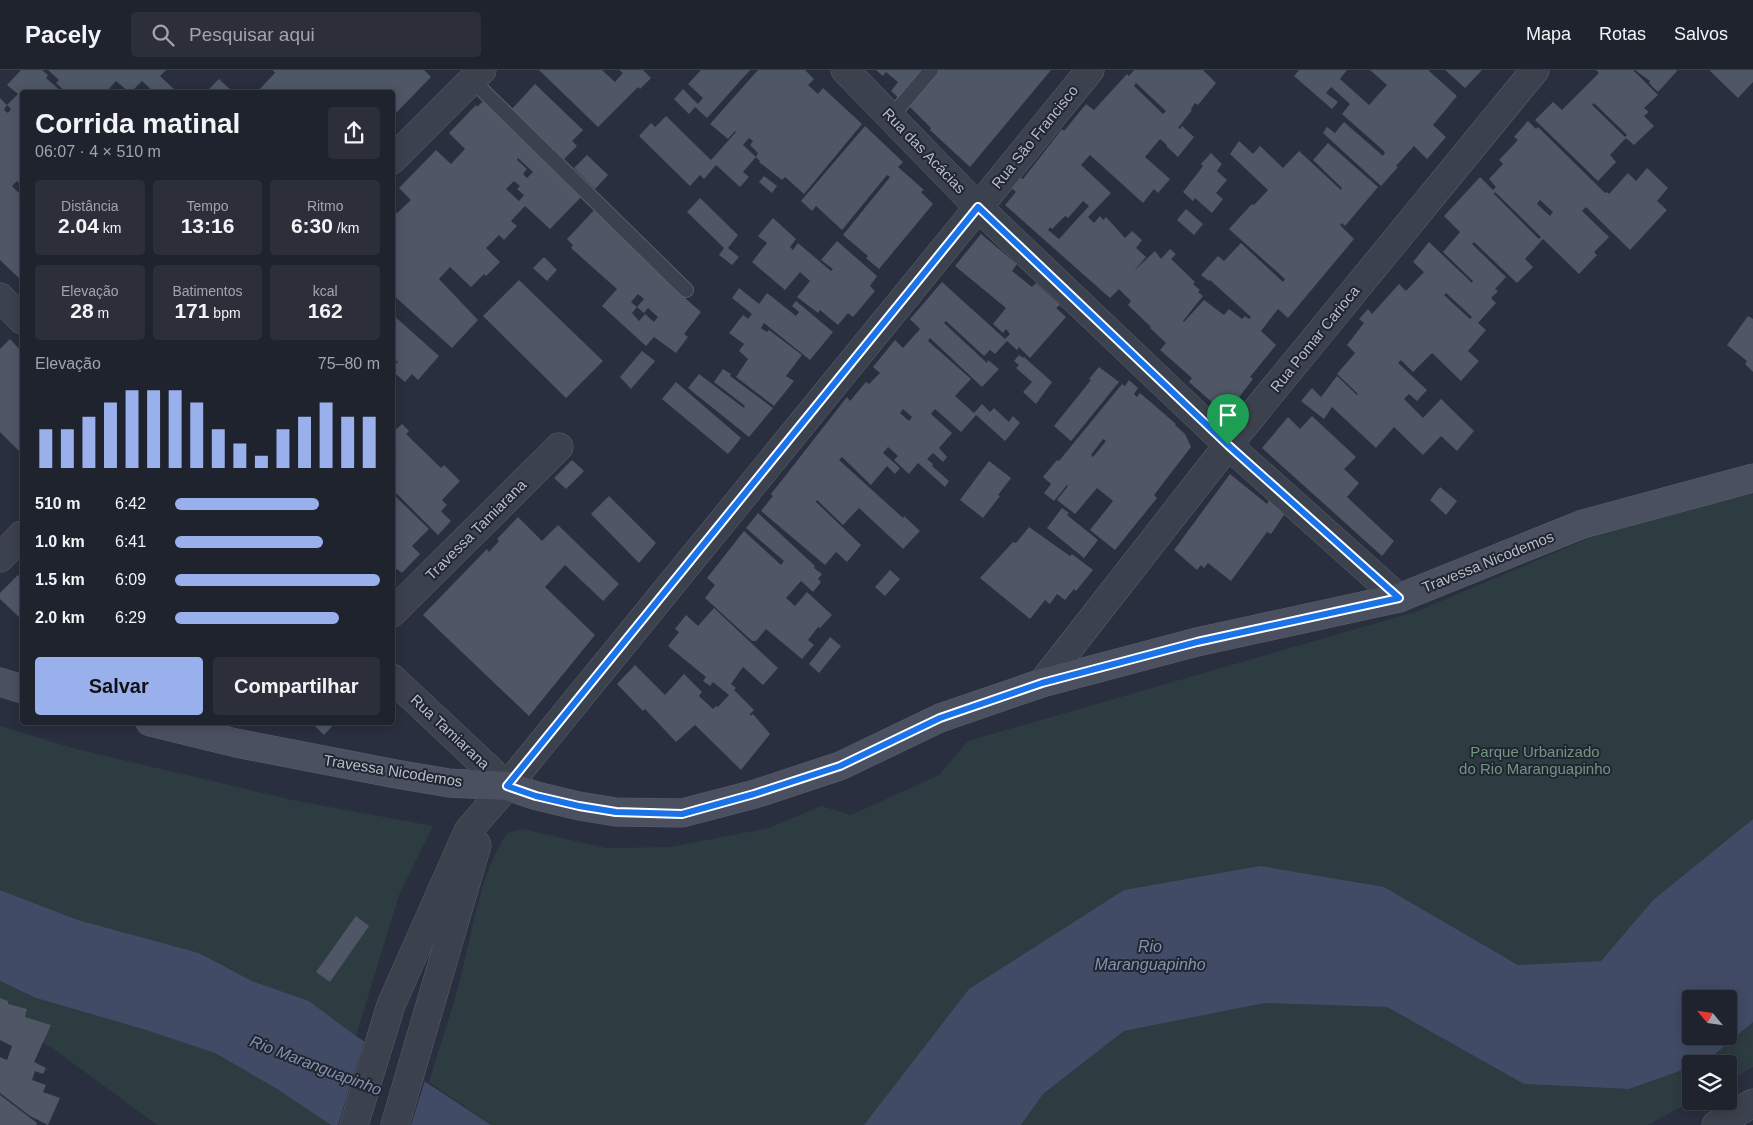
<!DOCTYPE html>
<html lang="pt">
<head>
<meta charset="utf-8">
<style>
  body { margin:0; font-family:Helvetica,sans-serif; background:#2c2f3a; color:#f1f3f6; height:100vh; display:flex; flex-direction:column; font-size:19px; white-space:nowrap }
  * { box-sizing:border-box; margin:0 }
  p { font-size:16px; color:#a1a4aa }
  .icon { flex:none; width:28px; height:28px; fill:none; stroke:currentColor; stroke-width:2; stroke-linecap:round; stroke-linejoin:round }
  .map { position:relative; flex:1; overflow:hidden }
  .sheet { position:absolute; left:20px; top:20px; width:375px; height:635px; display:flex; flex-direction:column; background:#1f232e; border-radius:5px; box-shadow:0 2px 12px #0003,0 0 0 1px #3c404a }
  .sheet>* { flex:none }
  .needle { width:32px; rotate:299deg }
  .controls { position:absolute; left:1682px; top:920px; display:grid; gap:10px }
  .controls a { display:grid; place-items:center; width:55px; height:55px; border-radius:5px; background:#1f232e; box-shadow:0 2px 12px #0003,0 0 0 1px #3c404a; font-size:25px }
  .pin { position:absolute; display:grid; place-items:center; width:42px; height:42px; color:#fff; margin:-51px -21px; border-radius:50% 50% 50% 0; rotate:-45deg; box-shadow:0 0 5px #0007 }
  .pin .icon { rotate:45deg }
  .round { display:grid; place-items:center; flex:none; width:52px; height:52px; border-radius:5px; background:#2c2f3a }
  .summary { display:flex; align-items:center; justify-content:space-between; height:85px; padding:0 15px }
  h1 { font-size:28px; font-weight:700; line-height:38px }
  .metrics { display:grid; grid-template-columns:repeat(3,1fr); gap:8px; height:85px; padding:5px 15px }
  .metrics div { display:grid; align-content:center; border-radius:5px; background:#2c2f3a; text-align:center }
  .metrics b { font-size:21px; font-weight:700 }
  .metrics small { font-size:14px; font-weight:400 }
  .metrics p { font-size:14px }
  .chart { height:140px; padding:10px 15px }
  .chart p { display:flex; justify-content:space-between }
  .chart svg { width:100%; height:90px; margin-top:5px; stroke:#9ab0ec; stroke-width:6 }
  .cta { display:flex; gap:10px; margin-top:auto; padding:10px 15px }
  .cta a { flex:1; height:58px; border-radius:5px; background:#9ab0ec; color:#111; font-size:20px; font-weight:700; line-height:58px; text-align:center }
  .cta a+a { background:#2c2f3a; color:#f1f3f6 }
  ul { padding:0 15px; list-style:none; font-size:16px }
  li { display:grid; grid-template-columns:80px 60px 1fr; align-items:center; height:38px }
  li i { height:12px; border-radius:6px; background:#9ab0ec }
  header { display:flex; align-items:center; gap:30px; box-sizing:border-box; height:70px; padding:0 25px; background:#1f232e; border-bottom:1px solid #3c404a }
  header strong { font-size:24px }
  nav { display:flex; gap:28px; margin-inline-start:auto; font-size:18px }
  .search { width:350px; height:45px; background:#2c2f3a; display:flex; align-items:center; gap:12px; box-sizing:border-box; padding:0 18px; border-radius:5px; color:#a1a4aa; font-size:19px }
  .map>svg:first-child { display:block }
  .green { fill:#2c3c40 }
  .water { fill:#414b65; fill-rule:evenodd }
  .pier { fill:#292f3e }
  .building { fill:#4f5666; fill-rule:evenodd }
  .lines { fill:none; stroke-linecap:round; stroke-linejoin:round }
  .lane-casing { stroke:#5a5f6b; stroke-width:16 }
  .street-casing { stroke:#5a5f6b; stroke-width:29 }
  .secondary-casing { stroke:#5a5f6b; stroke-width:29 }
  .lane { stroke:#3c414e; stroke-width:14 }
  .street { stroke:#3c414e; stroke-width:28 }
  .secondary { stroke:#4b5060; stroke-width:28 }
  .route-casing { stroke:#fff; stroke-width:10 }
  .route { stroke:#1a73e8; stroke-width:6 }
  .labels { text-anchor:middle; stroke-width:4; stroke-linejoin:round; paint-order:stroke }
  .street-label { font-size:15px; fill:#b9bdc8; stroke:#212633 }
  .park-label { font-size:15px; fill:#73967f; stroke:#212633 }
  .water-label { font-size:16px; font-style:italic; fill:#8490ac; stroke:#212633 }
</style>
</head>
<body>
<header>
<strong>Pacely</strong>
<div class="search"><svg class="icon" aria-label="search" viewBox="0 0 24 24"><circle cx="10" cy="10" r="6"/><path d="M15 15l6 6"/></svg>Pesquisar aqui</div>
<nav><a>Mapa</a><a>Rotas</a><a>Salvos</a></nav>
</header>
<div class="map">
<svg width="1753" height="1055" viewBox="0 0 1753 1055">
  <rect width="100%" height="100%" fill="#292f3e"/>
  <!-- green -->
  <g class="green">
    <path d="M1753,423V749L1653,830L1601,891L1518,895L1384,817L873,1044L864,1055H491L429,1012C439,978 451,944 460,910C473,860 479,806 507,763L522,759L606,778L670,777L769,758L821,736L851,745L939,705L968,671L1418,541L1601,463Z"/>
    <path d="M0,656L76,679L297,731L433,756L399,825L356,966L309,931L252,911L199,883L78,850L0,820Z"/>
    <path d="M0,911L36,928L146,960L215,983L277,1019L329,1053L328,1055H157L51,977L0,952Z"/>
    <path d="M1265,933L1387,937L1524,1014L1629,1019L1691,997L1692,1031L1648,1055H1021L1043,1024L1124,961Z"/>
    <path d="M1753,952V997L1729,1011V994H1701L1708,991Z"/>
  </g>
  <!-- water -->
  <g class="water">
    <path d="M1753,749V952L1707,991L1701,994H1691V997L1629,1019L1524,1014L1387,937L1265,933L1124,961L1043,1024L1021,1055H864L969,919L1124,820L1260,796L1384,817L1518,895L1601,891L1653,830ZM1691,929H1729V966H1691Z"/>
    <path d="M0,820L78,850L199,883L252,911L309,931L356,966L491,1055H331L277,1019L215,983L146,960L36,928L0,911Z"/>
  </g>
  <!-- pier -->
  <path class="pier" d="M365,969L426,1007L411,1055H338Z"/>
  <!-- building -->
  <g class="building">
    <path d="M21,0H42L48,5L46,8L62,22H22V116L17,111L12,116L22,126V211L0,190V28L7,35L4,40L8,43L11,39L7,35L18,24L7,15Z"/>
    <path d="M48,0H166L160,6L177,22H154L142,11L131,22H129L116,11L106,22H66L56,13L59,10Z"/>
    <path d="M273,0H424L431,7L395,44L392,41V22H335L333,21L332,22H257L275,3Z"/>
    <path d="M539,0H602L615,12L623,3L619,0H643L651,8L640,19L638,17L598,57Z"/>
    <path d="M701,0H750L707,48L695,37L689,44L674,29L683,19L698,34L703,28L688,14Z"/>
    <path d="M758,0H805L814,9L808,15L818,24L823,18L862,54L804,124L785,107L782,110L759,92L760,91L756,87L758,83L750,75L753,71L749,68L743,75L756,87L743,102L749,107L740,117L716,95L704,109L700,105L690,116L639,66L651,53L655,57L666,46L711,90L736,62L735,61L728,69L710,54Z"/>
    <path d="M876,0H927L902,31L891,21L898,12L886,2L883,6Z"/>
    <path d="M938,0H1051L970,97L930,60L931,58L909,36Z"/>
    <path d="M1134,0H1203L1216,13L1198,35L1195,33L1191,39L1192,40L1178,58L1180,59L1182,56L1194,67L1178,87L1166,76L1167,75L1160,69L1145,87L1170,109L1158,123L1154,119L1143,133L1090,85L1081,95L1111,123L1088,147L1094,153L1100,146L1103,150L1106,147L1125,168L1132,161L1142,170L1136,178L1146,187L1134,201L1155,181L1161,189L1170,179L1176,184L1171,189L1195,212L1193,214L1200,220L1198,222L1203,226L1183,251L1184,252L1204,230L1224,245L1229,239L1242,249L1245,246L1249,249L1251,247L1210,210L1209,211L1201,205L1218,186L1224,191L1241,173L1283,212L1285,209L1229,159L1250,136L1252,134L1254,135L1268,120L1230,84L1239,71L1253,84L1260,76L1283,98L1299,81L1341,120L1342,118L1313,90L1328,73L1378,117L1345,156L1342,153L1340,155L1354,169L1288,248L1278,239L1261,261L1276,275L1250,307L1253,309L1233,335L1230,332L1222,341L1189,312L1192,308L1160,280L1166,273L1150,258L1151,257L1128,235L1131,231L1119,219L1110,228L1005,135L1016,122L1010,117L1019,106L1023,109L1062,59L1064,61L1086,34L1094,40L1127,4L1129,6ZM1136,13L1166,41L1163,44L1134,16ZM1083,131L1089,136L1059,169L1048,160L1050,157L1052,159L1065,146L1068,148Z"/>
    <path d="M1299,0H1347L1340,9L1369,35L1387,15L1370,0H1428L1457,26L1433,55L1446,67L1427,89L1414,76L1396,96L1398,97L1381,116L1323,63L1327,57L1335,63L1344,52L1383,86L1385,82L1342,44L1350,34L1331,17L1326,23L1338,32L1332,39L1294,6Z"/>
    <path d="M1445,0H1482L1465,18Z"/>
    <path d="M1596,0H1633L1658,25L1644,38L1649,42L1644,46L1654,56L1634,75L1626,68L1610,85L1616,92L1598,111L1535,50L1553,32L1562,40L1599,3ZM1594,33L1627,65L1625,67L1592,35Z"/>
    <path d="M1635,0H1676L1677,1L1658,22L1649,13L1650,11Z"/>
    <path d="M1711,0H1753V12L1738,28L1710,1Z"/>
    <path d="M219,9L233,22H206Z"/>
    <path d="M535,14L583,60L572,71L577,76L564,89L511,40Z"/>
    <path d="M486,28L585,123L550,159L525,136L511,151L517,156L515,158L504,170L499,165L486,178L500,192L486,206L484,204L471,217L450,197L439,209L478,250L452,278L392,224V139L397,143L411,130L399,118L436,80L451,94L465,79L449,63L476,35L477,37ZM518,88L533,102L527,108L523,104L527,99L517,90ZM514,111L520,116L517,119L524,125L519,131L506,119Z"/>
    <path d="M1528,51L1536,59L1538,57L1605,123L1607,122L1609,124L1628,103L1636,111L1647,98L1668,118L1657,131L1667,140L1630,180L1586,137L1582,141L1609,167L1594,182L1597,185L1579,204L1543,169L1525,189L1533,197L1517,213L1474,172L1472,174L1506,207L1495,219L1498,221L1491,228L1496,233L1478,253L1486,260L1468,281L1479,291L1461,311L1432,283L1413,302L1401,290L1398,293L1427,320L1417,331L1409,324L1404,329L1423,348L1441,329L1474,361L1457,381L1441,366L1423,385L1394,357L1376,378L1332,337L1324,349L1301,331L1312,318L1321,327L1337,306L1357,325L1358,324L1337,304L1355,283L1347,275L1364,253L1359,249L1368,239L1372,244L1399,214L1406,221L1424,202L1413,192L1429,172L1472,213L1473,211L1443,182L1460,162L1444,146L1480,107L1493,120L1496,117L1489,109L1503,94L1499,90L1518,70L1514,67ZM1495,122L1541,167L1539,169L1494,124ZM1540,130L1553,142L1550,146L1537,134ZM1446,223L1472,247L1470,249L1444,225Z"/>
    <path d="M865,56L903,92L898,97L924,120L921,122L933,134L879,199L866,188L868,186L843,165L890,107L887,105L842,160L816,136L812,141L801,131Z"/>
    <path d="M1211,83L1222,94L1217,101L1227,110L1216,123L1223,129L1212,143L1195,128L1193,131L1183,122L1203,96L1201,94Z"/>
    <path d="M587,85L608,105L595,119L574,98Z"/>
    <path d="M764,106L777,116L772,123L759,112Z"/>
    <path d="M700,128L738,165L728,178L739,187L732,195L719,185L724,178L687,142Z"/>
    <path d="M598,136L688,224L685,228L701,242L684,264L688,267L676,283L654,267L646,276L602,236L617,219L571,178L573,175L567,169ZM638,224L644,229L637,237L644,243L648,238L658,247L654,252L645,244L639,251L632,243L637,237L631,232Z"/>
    <path d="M1186,139L1203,154L1194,165L1177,150Z"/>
    <path d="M773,148L796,169L790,177L793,180L798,173L831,201L833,199L821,190L837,171L877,206L870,216L875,221L853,247L848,243L838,255L820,240L818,243L797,227L810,211L800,202L785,220L752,192L767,173L758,166Z"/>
    <path d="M981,164L1017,194L1012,201L1032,217L1036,213L1060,235L1056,238L1066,247L1030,288L1019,277L1017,280L1007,271L995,284L990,280L984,286L946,251L944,253L987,293L988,290L999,299L982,317L930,268L928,271L971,309L955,326L974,343L982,334L990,342L994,338L1009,352L1013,346L1020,353L1005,371L976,345L961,362L935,339L931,344L952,363L939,378L947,387L943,392L933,383L927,389L933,394L932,396L949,411L945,417L918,393L909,404L894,390L898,386L888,377L883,383L900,398L895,404L887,396L871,415L842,387L839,390L903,448L904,446L920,461L903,479L859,438L843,455L817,430L816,432L861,475L847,492L836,482L825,495L761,441L773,426L771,424L847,327L850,331L866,312L869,314L880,303L873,297L895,270L903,278L920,259L910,249L942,212L1005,269L1010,264L1006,259L1003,263L993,254L1006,238L955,196ZM903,339L912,347L909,351L900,343Z"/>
    <path d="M544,187L557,200L547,211L533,198Z"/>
    <path d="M519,210L603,291L566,328L483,246Z"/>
    <path d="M739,218L759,234L767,223L796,246L799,242L792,236L796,231L833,262L810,290L764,253L761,258L767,262L769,260L802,285L786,306L794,311L774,336L736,307L748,289L739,281L744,274L729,263L743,245L748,249L752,244L732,228Z"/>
    <path d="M392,244L439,286L418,310L412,304L405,312L392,301V298L398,292L392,287Z"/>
    <path d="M1748,246L1753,249V302L1745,294L1747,291L1727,275Z"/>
    <path d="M10,269L22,282V384L0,362V279Z"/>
    <path d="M642,281L655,291L631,319L620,307Z"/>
    <path d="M1019,285L1023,288L1024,287L1052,312L1036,334L1023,322L1032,312L1016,298L1019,295L1014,291Z"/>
    <path d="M1099,297L1119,312L1071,371L1054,356L1091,310L1089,309Z"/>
    <path d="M723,299L731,304L730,306L773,338L749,367L688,318L699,304L744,338L745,336L714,312Z"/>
    <path d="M1129,310L1138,318L1134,324L1137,327L1140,323L1176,354L1175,355L1185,364L1191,377L1154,425L1157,428L1115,480L1090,460L1113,431L1097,418L1075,444L1057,430L1068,416L1067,415L1054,431L1044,423L1051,414L1043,407L1057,390L1059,391L1122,314L1125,316ZM1103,369L1106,371L1093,387L1091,385Z"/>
    <path d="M676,312L741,368L728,384L662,329Z"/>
    <path d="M1312,346L1356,387L1344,399L1359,413L1347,427L1394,471L1382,486L1262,378L1288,347L1300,359Z"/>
    <path d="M402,354L409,361L406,364L441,398L444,395L460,411L442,430L447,435L441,441L451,451L438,465L392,419V390L397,386L392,382V363Z"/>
    <path d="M572,390L584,401L566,419L554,408Z"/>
    <path d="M989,391L1011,408L998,425L1000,426L983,448L960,430Z"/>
    <path d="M1230,404L1267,434L1269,430L1286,442L1271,464L1267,462L1231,511L1208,493L1204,498L1201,495L1197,500L1174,480Z"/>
    <path d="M1440,417L1457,431L1446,445L1430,430Z"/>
    <path d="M392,423L429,459L412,476L420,484L402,503L397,499L392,503Z"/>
    <path d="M609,426L656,473L639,493L591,444Z"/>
    <path d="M1062,438L1069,443L1067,445L1098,470L1084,488L1047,458Z"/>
    <path d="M758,443L815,496L814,498L822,504L818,509L821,512L813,522L801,511L786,528L795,536L807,522L832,545L820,558L818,557L808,570L814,575L802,589L766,559L756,571H752L705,528L715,515L707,508L744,461L781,495L784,491L746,458Z"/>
    <path d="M518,447L542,471L558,455L619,514L603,531L565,495L545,517L595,565L529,646L423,545L487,479L489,482L499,471L497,469Z"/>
    <path d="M1029,457L1070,486L1072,484L1093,500L1076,521L1074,519L1065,530L1057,524L1050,534L1045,530L1030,549L980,508L1013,472L1016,473Z"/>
    <path d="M890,500L900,509L885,526L875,517Z"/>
    <path d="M18,505L22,509V550L0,529V523Z"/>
    <path d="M714,538L778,598L763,615L743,597L731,614L736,618L734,620L754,640L750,644L751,646L753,644L770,664L741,700L695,655L676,672L645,639L643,641L617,614L635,595L665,625L684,604L702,622L699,626L713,639L716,636L718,637L729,625L713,612L710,616L703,611L706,607L668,576L679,562L675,559L686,545L698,556Z"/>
    <path d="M830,567L841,576L819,603L809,594Z"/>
    <path d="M311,652H336L324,665Z"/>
    <path d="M356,846L369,856L330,912L316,902Z"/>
    <path d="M0,928L8,931V934L27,939L25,947L51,955L34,992L46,998L43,1004L35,1001L32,1010L46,1015L43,1022L60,1028L48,1055L30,1046L0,1023V987L7,990L12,976L0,970Z"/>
    <path d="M0,1025L37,1053L36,1055H0Z"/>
  </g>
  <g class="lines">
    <defs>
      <g id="lane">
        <path d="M472,10L686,220"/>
        <path d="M891,47L931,0"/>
      </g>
      <g id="street">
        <path d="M845,0L978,137L1228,375L1399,528"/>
        <path d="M392,90L482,0"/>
        <path d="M0,227L22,250"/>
        <path d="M0,488L22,465"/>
        <path d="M392,543L559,377"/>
        <path d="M392,608L507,716"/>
        <path d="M1042,613L1228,375L1535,0"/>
        <path d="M354,1055L391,935L468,761L507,716L1090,0"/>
        <path d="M395,1055L477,775"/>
        <path d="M1716,1055L1753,1033"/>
      </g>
      <g id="secondary">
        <path d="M0,612L22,619"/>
        <path d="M150,652L236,673L396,704L449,713L507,716L537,726L579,736L616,742L682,743L755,724L840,696L940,648L1042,613L1197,572L1399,528L1583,454L1753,408"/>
      </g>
    </defs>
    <!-- lane casing -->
    <use href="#lane" class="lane-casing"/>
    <!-- street casing -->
    <use href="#street" class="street-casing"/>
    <!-- secondary casing -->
    <use href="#secondary" class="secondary-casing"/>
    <!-- lane -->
    <use href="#lane" class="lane"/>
    <!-- street -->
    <use href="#street" class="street"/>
    <!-- secondary -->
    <use href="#secondary" class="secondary"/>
  </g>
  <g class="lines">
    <defs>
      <path id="route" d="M978,137L1228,375L1399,528L1197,572L1042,613L940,648L840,696L754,724L682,744L616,742L579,736L536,726L507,716Z"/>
    </defs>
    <!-- route casing -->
    <use href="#route" class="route-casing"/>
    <!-- route -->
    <use href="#route" class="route"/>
  </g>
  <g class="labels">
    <!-- street labels -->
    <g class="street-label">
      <text transform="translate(1035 67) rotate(-51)" y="5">Rua São Francisco</text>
      <text transform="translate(924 81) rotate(46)" y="5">Rua das Acácias</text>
      <text transform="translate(1315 269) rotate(-51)" y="5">Rua Pomar Carioca</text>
      <text transform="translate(476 460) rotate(-45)" y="5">Travessa Tamiarana</text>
      <text transform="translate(1488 492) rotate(-22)" y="5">Travessa Nicodemos</text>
      <text transform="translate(450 662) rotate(43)" y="5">Rua Tamiarana</text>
      <text transform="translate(393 701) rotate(9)" y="5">Travessa Nicodemos</text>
    </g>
    <!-- park labels -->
    <g class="park-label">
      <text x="1535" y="687">Parque Urbanizado<tspan x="1535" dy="17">do Rio Maranguapinho</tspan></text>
    </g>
    <!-- water labels -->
    <g class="water-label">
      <text x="1150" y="882">Rio<tspan x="1150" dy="18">Maranguapinho</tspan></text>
      <text transform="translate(316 995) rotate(21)" y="6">Rio Maranguapinho</text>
    </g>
  </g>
</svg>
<div class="controls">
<a><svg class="needle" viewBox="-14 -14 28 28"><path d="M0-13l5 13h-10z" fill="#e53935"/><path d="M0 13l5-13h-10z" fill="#a1a4aa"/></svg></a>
<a><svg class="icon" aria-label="layers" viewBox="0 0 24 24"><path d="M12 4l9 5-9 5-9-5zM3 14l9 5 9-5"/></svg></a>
</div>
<div class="pin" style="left:1228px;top:375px;background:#1e9e55"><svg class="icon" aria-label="arrive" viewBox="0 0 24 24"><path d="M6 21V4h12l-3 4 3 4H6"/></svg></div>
<section class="sheet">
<div class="summary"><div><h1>Corrida matinal</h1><p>06:07 · 4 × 510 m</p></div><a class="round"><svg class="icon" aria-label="share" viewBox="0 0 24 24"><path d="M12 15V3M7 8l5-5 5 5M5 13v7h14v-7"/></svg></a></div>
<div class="metrics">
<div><p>Distância</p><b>2.04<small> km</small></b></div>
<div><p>Tempo</p><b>13:16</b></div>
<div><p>Ritmo</p><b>6:30<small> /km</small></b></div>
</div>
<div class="metrics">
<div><p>Elevação</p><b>28<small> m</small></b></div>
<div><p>Batimentos</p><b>171<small> bpm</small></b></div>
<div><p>kcal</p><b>162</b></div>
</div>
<div class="chart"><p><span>Elevação</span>75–80 m</p>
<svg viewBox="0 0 160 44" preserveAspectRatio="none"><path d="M5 44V25M15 44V25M25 44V19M35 44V12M45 44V6M55 44V6M65 44V6M75 44V12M85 44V25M95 44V32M105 44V38M115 44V25M125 44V19M135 44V12M145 44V19M155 44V19"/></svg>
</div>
<ul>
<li><b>510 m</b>6:42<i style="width:70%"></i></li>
<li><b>1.0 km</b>6:41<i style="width:72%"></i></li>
<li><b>1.5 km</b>6:09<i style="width:100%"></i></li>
<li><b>2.0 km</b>6:29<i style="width:80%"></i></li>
</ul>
<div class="cta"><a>Salvar</a><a>Compartilhar</a></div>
</section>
</div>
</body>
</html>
